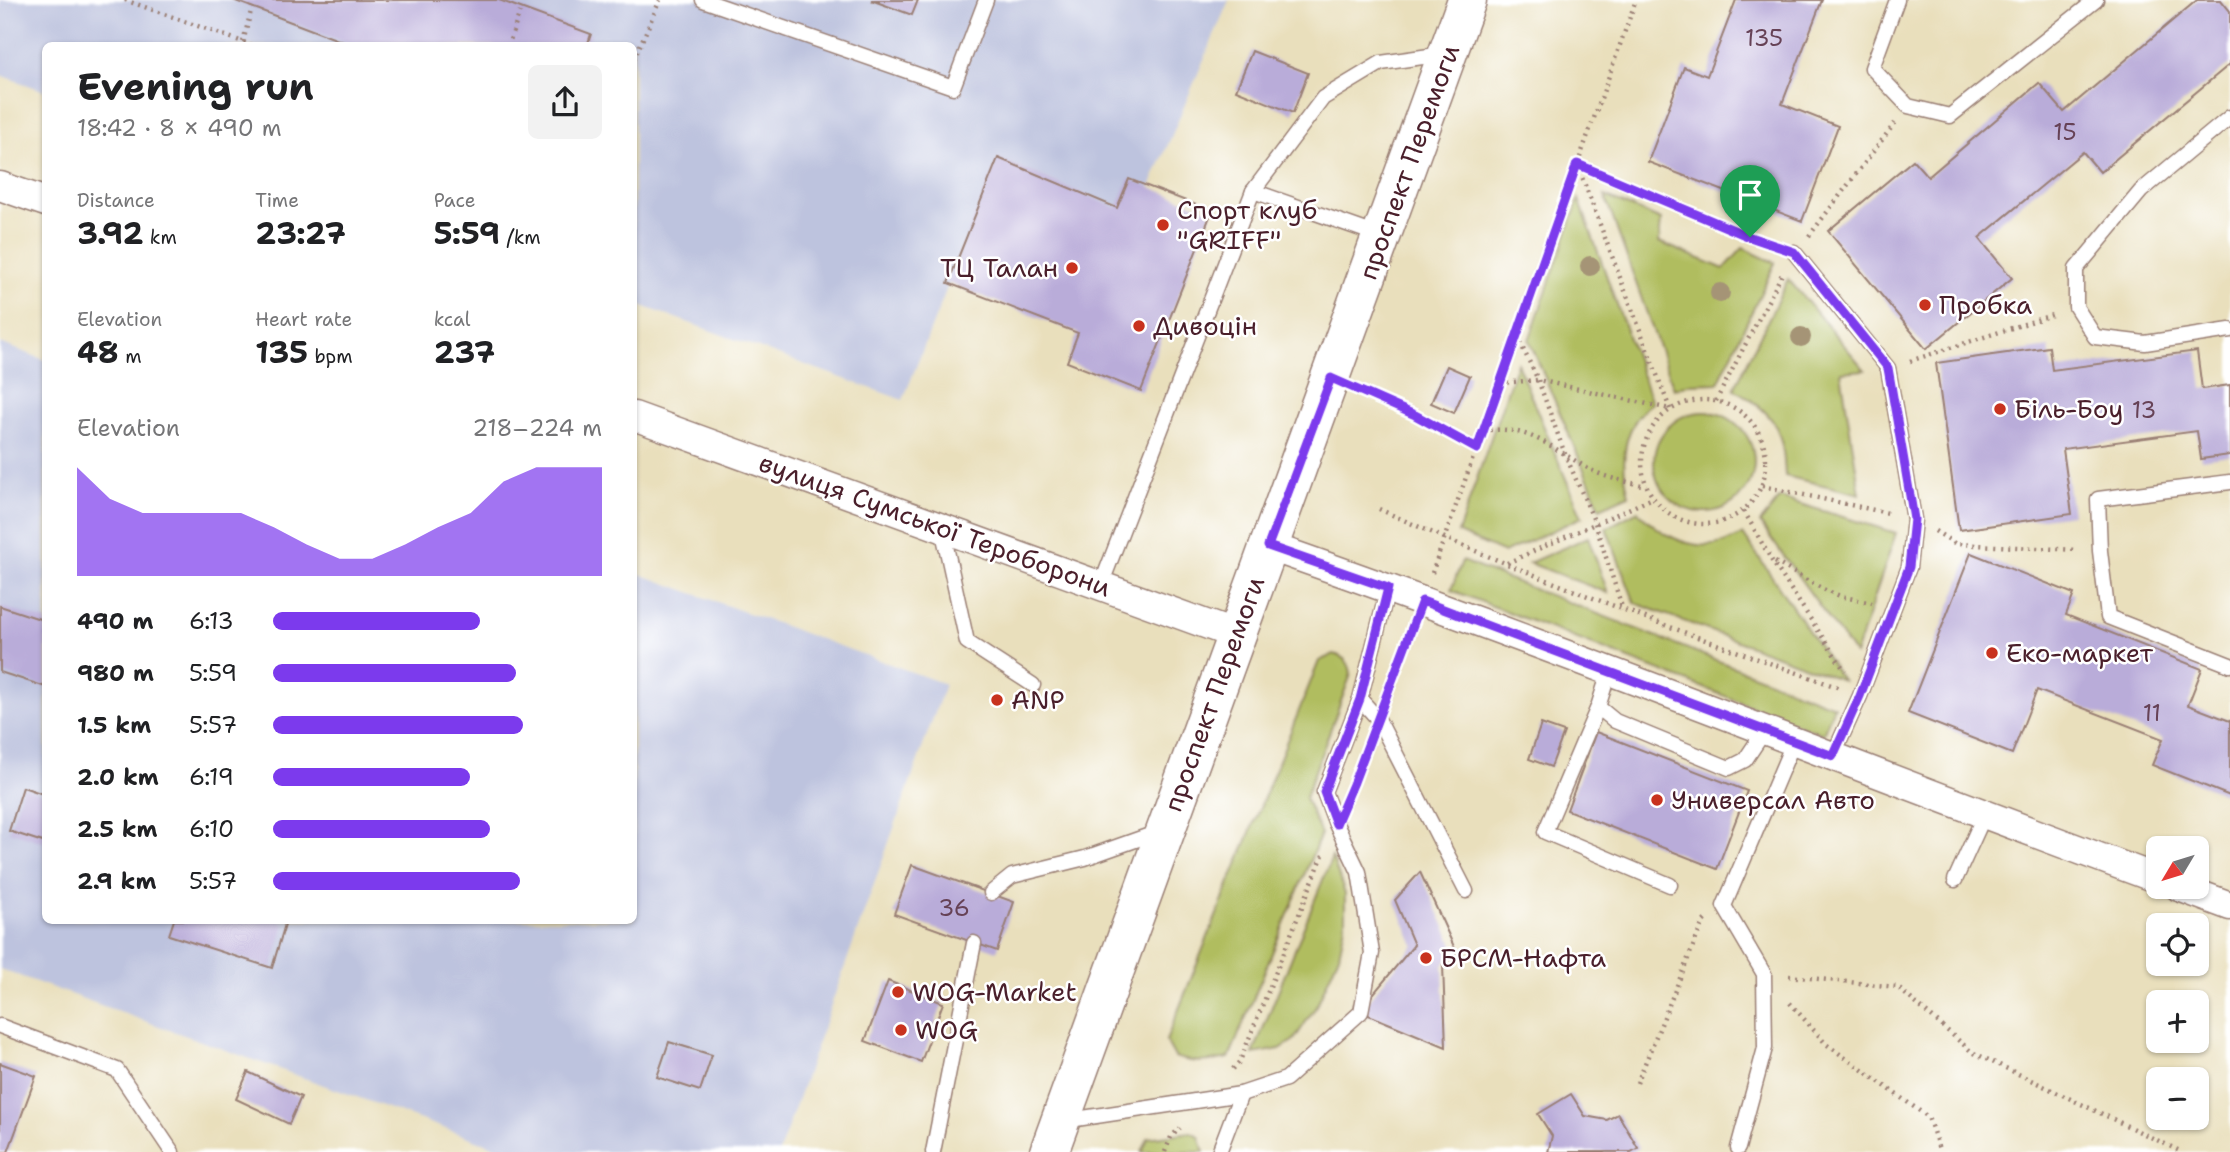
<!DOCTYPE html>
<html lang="en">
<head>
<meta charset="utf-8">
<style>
  body { margin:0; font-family:"Shantell Sans",sans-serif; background:#f2f2f2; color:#202124; height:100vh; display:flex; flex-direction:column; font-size:26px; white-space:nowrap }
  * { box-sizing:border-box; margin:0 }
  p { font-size:23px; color:#757577 }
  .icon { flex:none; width:38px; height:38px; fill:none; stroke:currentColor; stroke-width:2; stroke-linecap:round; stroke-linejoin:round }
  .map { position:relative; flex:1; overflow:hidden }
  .sheet { position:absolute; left:42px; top:42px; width:595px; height:882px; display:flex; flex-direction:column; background:#fff; border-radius:10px; box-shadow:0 2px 5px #0004 }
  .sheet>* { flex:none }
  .needle { width:46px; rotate:232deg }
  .buttons { position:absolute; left:2146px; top:836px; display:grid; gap:14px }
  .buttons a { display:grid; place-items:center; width:63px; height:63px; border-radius:10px; background:#fff; box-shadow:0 2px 5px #0004; font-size:35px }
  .pin { position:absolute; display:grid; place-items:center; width:60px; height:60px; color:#fff; margin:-72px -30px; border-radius:50% 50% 50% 0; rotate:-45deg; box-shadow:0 0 7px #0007 }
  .pin .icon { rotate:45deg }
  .round { display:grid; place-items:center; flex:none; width:74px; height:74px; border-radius:10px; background:#f2f2f2 }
  .headline { display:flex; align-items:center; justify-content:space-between; height:119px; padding:0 35px }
  h1 { font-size:38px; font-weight:700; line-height:52px }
  .stats { display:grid; grid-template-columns:repeat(3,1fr); gap:10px; height:119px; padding:7px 35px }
  .stats div { display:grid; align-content:center }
  .stats b { font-size:30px; font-weight:700 }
  .stats small { font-size:19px; font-weight:400 }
  .stats p { font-size:19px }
  .chart { height:196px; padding:14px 35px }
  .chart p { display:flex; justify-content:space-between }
  .chart svg { width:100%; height:126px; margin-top:7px; fill:#7c3aed; opacity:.7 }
  ul { padding:0 35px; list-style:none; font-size:23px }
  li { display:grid; grid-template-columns:112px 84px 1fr; align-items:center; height:52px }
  li i { height:18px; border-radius:9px; background:#7c3aed }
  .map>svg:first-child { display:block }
  .industrial { fill:#bdc3de }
  .green { fill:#b0bd5f; stroke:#7d6e45; stroke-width:2 }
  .building { fill:#b9acd9 }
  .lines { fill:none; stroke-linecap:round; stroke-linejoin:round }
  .service-casing { stroke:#9a7f74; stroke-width:17 }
  .minor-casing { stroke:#9a7f74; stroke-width:31 }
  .primary-casing { stroke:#9a7f74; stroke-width:41 }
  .path { stroke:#9a7f74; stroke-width:4.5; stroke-dasharray:2 5; stroke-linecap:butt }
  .service { stroke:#fff; stroke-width:14 }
  .minor { stroke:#fff; stroke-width:28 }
  .primary { stroke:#fff; stroke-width:38 }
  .tree { fill:#a59476 }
  .route-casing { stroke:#fff; stroke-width:14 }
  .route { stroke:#7c3aed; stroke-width:9 }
  .poi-dot { fill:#c8321e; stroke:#fff; stroke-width:2.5 }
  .labels { text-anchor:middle; stroke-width:5; stroke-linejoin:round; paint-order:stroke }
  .number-label { font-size:23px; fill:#664256 }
  .street-label { font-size:26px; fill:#4a1f2b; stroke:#fff }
  .poi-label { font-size:26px; fill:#4a1f2b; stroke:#fff; text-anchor:start }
</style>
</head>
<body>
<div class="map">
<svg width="2230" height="1152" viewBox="0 0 2230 1152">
  <rect width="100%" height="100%" fill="#fff"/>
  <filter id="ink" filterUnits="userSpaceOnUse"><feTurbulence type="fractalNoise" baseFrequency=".0143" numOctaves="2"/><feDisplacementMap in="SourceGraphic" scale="14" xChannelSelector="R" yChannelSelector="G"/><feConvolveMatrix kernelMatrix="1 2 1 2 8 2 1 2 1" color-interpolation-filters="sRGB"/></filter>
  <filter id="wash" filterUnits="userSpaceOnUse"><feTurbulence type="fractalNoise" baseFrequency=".00686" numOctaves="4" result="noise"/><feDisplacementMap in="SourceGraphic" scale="28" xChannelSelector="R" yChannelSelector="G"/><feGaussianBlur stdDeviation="1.57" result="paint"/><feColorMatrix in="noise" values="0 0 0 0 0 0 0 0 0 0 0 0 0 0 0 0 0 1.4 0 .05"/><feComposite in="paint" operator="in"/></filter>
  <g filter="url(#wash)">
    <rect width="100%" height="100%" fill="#e9dfbc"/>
    <!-- industrial -->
    <g class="industrial">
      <path d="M0,0H1229L1150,187L1129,180L1117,208L998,158L903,400L634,303V46H46L45,91L0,75Z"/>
      <path d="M0,343L45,360L46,920H634V572L945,684L779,1152H510L0,969Z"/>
    </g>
    <!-- green -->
    <g class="green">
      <path d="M1605,196L1661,220L1659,242L1724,269L1743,248L1775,263L1718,383L1689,384L1674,389Z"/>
      <path d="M1579,199L1652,403C1622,426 1620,462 1629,495L1600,508L1529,340Z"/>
      <path d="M1788,279L1865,370L1841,372L1860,494L1785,476C1783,429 1776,414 1734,389Z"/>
      <path d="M1517,363L1582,517L1504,553L1458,533Z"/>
      <circle cx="1704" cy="462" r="50"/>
      <path d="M1780,498L1896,533L1855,655L1760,523Z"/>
      <path d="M1638,511C1667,541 1704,558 1743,534L1842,680L1635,603L1606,528Z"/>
      <path d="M1588,537L1608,593L1529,563Z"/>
      <path d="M1462,561L1834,706L1823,734L1451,590Z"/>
      <path d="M1334,654C1345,657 1350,663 1351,674L1305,798L1321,834L1229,1058C1209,1062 1194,1064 1175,1057L1166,1041L1319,661Z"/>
      <path d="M1332,857L1345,894V925L1339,955L1317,1005L1294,1040L1280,1049L1253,1054Z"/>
      <path d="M1191,1132L1199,1136L1204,1152H1142L1148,1138Z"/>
    </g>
    <g id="blocks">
      <!-- building -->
      <g class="building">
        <path d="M233,0H499L591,34L587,46H354Z"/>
        <path d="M871,0H918L912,15Z"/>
        <path d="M1736,0H1822L1782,104L1838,126L1802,221L1648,162L1684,67L1707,76Z"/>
        <path d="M2197,0H2221L2230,11V64L2100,172L2083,152L1979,238L2012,278L1926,349L1828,231L1913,160L1928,177L2039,83L2064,112Z"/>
        <path d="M1252,51L1308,73L1293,113L1236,90Z"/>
        <path d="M998,158L1117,208L1129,179L1212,211L1141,391L1067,362L1078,333L948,283Z"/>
        <path d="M2049,347L2052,370L2197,351L2202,389L2230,385V455L2201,459L2197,431L2063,449L2072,514L1959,530L1936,363Z"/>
        <path d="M1447,366L1470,376L1454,413L1431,403Z"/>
        <path d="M1971,553L2074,594L2066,615L2202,669L2188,705L2230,721V796L2152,765L2163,739L2037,690L2012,754L1908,713Z"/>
        <path d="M0,606L46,621V687L0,672Z"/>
        <path d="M1541,724L1564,732L1551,767L1529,759Z"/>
        <path d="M1596,732L1747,791L1717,869L1567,810Z"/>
        <path d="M23,787L46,795V843L9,831Z"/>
        <path d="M912,865L1014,902L997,951L894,914Z"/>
        <path d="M1420,872L1456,951L1443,965L1446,1047L1359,1011L1414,945L1395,900Z"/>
        <path d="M174,920H275L285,924L272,968L169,935Z"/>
        <path d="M888,981L943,1003L921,1062L865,1041Z"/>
        <path d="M669,1042L712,1055L700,1091L657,1077Z"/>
        <path d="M0,1063L36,1076L8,1152H0Z"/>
        <path d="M248,1072L301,1097L289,1124L236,1099Z"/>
        <path d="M1571,1094L1585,1116L1607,1120L1618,1114L1638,1148L1631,1152H1548L1552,1136L1538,1114Z"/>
      </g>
    </g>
  </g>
  <g filter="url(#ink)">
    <use href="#blocks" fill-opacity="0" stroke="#9a7f74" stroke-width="2"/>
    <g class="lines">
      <defs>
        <g id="service">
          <path d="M703,0L953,87L986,0"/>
          <path d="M1897,0L1872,68L1908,106L1950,116L2096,0"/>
          <path d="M2230,117L2141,191L2076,269V307L2095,337L2145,343L2230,330"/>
          <path d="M1253,191L1381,236"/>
          <path d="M1794,252L1888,368L1914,519L1909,567L1860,696L1833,756"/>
          <path d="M2230,482L2098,499L2100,551L2108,617L2230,665"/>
          <path d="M942,528L967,642L1033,685"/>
          <path d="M1101,585L1253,191L1323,98L1381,63L1443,54"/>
          <path d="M1609,672L1598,707L1545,832L1670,885"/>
          <path d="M1360,699L1378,719L1466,891"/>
          <path d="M1598,707L1615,721L1729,768L1745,760L1765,730"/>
          <path d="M1955,880L1984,816"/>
          <path d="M991,893L1012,876L1085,858L1161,831"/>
          <path d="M0,1026L117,1070L172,1152"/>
          <path d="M1063,1121L1241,1094L1286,1079L1361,1012L1372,953L1359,872L1336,824L1324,792L1360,699L1388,588"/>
          <path d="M1738,1148L1765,1048L1764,974L1724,906L1794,741"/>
          <path d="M933,1152L974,943"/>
          <path d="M1219,1152L1241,1094"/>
        </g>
        <g id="minor">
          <path d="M0,186L46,202"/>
          <path d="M634,416L1236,635"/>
          <path d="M1268,546C1567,650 1861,770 2158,879"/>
          <path d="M2179,887L2230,906"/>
        </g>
        <path id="primary" d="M1049,1152L1467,0"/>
      </defs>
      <!-- service casing -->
      <use href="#service" class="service-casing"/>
      <!-- minor casing -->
      <use href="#minor" class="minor-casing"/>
      <!-- primary casing -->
      <use href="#primary" class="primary-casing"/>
      <!-- path -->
      <g class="path">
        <path d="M125,0L254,46"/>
        <path d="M243,42L252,7"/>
        <path d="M508,46L520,12"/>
        <path d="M634,59L660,0"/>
        <path d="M1809,236L1895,123"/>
        <path d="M1517,336L1538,380L1565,454L1595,523L1623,610"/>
        <path d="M1910,361L2055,314"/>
        <path d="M1500,383L1538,380L1670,409"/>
        <path d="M1364,392L1415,415L1477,449"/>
        <circle cx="1704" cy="462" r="62"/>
        <path d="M1716,401L1782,274"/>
        <path d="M1670,409L1577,164L1774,245"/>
        <path d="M1483,431C1528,423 1557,452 1593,471C1609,479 1629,482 1646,486"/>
        <path d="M1762,486L1888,513"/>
        <path d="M1379,509C1529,577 1684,633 1840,688"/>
        <path d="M1744,511L1772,561L1845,671"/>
        <path d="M1935,531L1956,544L2077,550"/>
        <path d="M1775,562L1823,589L1840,596L1872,603"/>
        <path d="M1507,563L1653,498"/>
        <path d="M1432,573L1636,0"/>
        <path d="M1394,675L1411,630"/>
        <path d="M1789,976L1897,987L1972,1052L2182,1152"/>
        <path d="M1790,1003L1826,1044L1928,1117L1940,1152"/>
        <path d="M1233,1069L1240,1061L1323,855"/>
        <path d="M1637,1083L1703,922L1706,919"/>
        <path d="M1165,1152L1171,1137L1180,1128"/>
      </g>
      <!-- service -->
      <use href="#service" class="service"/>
      <!-- minor -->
      <use href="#minor" class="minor"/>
      <!-- primary -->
      <use href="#primary" class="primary"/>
    </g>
    <!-- trees -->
    <g class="tree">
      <circle cx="1590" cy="266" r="10"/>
      <circle cx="1720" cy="293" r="10"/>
      <circle cx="1801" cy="337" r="10"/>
    </g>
  </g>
  <g class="lines" filter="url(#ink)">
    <defs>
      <path id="route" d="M1577,164L1750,237L1794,252L1888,368L1914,519L1909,567L1860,696L1833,756L1422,601L1354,782L1336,824L1324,792L1360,699L1388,588L1268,546L1331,378L1415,415L1477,449Z"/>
    </defs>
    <!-- route casing -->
    <use href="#route" class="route-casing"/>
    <!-- route -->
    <use href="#route" class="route"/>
  </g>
  <!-- markers -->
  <g class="poi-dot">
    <circle cx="1163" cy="225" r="7"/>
    <circle cx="1072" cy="268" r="7"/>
    <circle cx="1925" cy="305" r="7"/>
    <circle cx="1139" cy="326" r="7"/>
    <circle cx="2000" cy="409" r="7"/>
    <circle cx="1992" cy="653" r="7"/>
    <circle cx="997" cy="700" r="7"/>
    <circle cx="1657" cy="800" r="7"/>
    <circle cx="1426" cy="958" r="7"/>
    <circle cx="898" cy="992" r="7"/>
    <circle cx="901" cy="1030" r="7"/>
  </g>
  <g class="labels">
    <!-- number labels -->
    <g class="number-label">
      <text x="1764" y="46">135</text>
      <text x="2065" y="140">15</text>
      <text x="2144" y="418">13</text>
      <text x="2152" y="721">11</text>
      <text x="954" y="916">36</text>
    </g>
    <!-- street labels -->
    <g class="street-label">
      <text transform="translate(1409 162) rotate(-70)" y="9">проспект Перемоги</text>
      <text transform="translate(935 525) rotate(20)" y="9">вулиця Сумської Тероборони</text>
      <text transform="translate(1214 694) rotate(-70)" y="9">проспект Перемоги</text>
    </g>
    <!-- poi labels -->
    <g class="poi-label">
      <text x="1177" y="219">Спорт клуб<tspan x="1177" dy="30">"GRIFF"</tspan></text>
      <text x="1058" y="277" text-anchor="end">ТЦ Талан</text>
      <text x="1939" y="314">Пробка</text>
      <text x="1153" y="335">Дивоцін</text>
      <text x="2014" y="418">Біль-Боу</text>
      <text x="2006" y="662">Еко-маркет</text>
      <text x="1011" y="709">ANP</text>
      <text x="1671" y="809">Универсал Авто</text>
      <text x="1440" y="967">БРСМ-Нафта</text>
      <text x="912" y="1001">WOG-Market</text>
      <text x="915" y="1039">WOG</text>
    </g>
  </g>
</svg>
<div class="buttons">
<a><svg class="needle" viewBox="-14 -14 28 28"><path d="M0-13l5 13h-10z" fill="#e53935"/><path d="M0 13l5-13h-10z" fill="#757577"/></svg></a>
<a><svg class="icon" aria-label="locate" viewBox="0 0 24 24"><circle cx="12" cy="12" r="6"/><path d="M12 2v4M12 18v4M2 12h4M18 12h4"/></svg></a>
<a>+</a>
<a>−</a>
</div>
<div class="pin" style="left:1750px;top:237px;background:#1e9e55"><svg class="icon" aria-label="arrive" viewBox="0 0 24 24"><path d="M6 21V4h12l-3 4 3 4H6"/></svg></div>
<section class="sheet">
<div class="headline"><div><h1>Evening run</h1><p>18:42 · 8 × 490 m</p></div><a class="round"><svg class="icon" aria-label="share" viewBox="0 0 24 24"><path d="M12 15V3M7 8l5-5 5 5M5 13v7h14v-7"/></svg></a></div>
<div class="stats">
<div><p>Distance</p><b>3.92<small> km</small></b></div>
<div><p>Time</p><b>23:27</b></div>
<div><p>Pace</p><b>5:59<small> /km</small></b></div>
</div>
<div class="stats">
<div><p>Elevation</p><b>48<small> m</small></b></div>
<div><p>Heart rate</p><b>135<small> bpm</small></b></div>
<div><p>kcal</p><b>237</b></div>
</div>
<div class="chart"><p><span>Elevation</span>218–224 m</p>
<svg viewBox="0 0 160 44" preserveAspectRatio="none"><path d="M0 44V6L10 17L20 22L30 22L40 22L50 22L60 27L70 33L80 38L90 38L100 33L110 27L120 22L130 11L140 6L150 6L160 6V44z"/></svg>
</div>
<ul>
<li><b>490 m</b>6:13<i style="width:63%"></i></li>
<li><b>980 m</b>5:59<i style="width:74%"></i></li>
<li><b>1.5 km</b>5:57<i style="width:76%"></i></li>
<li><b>2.0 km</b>6:19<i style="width:60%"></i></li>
<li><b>2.5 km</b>6:10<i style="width:66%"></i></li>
<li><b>2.9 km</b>5:57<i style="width:75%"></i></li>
</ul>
</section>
</div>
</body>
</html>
